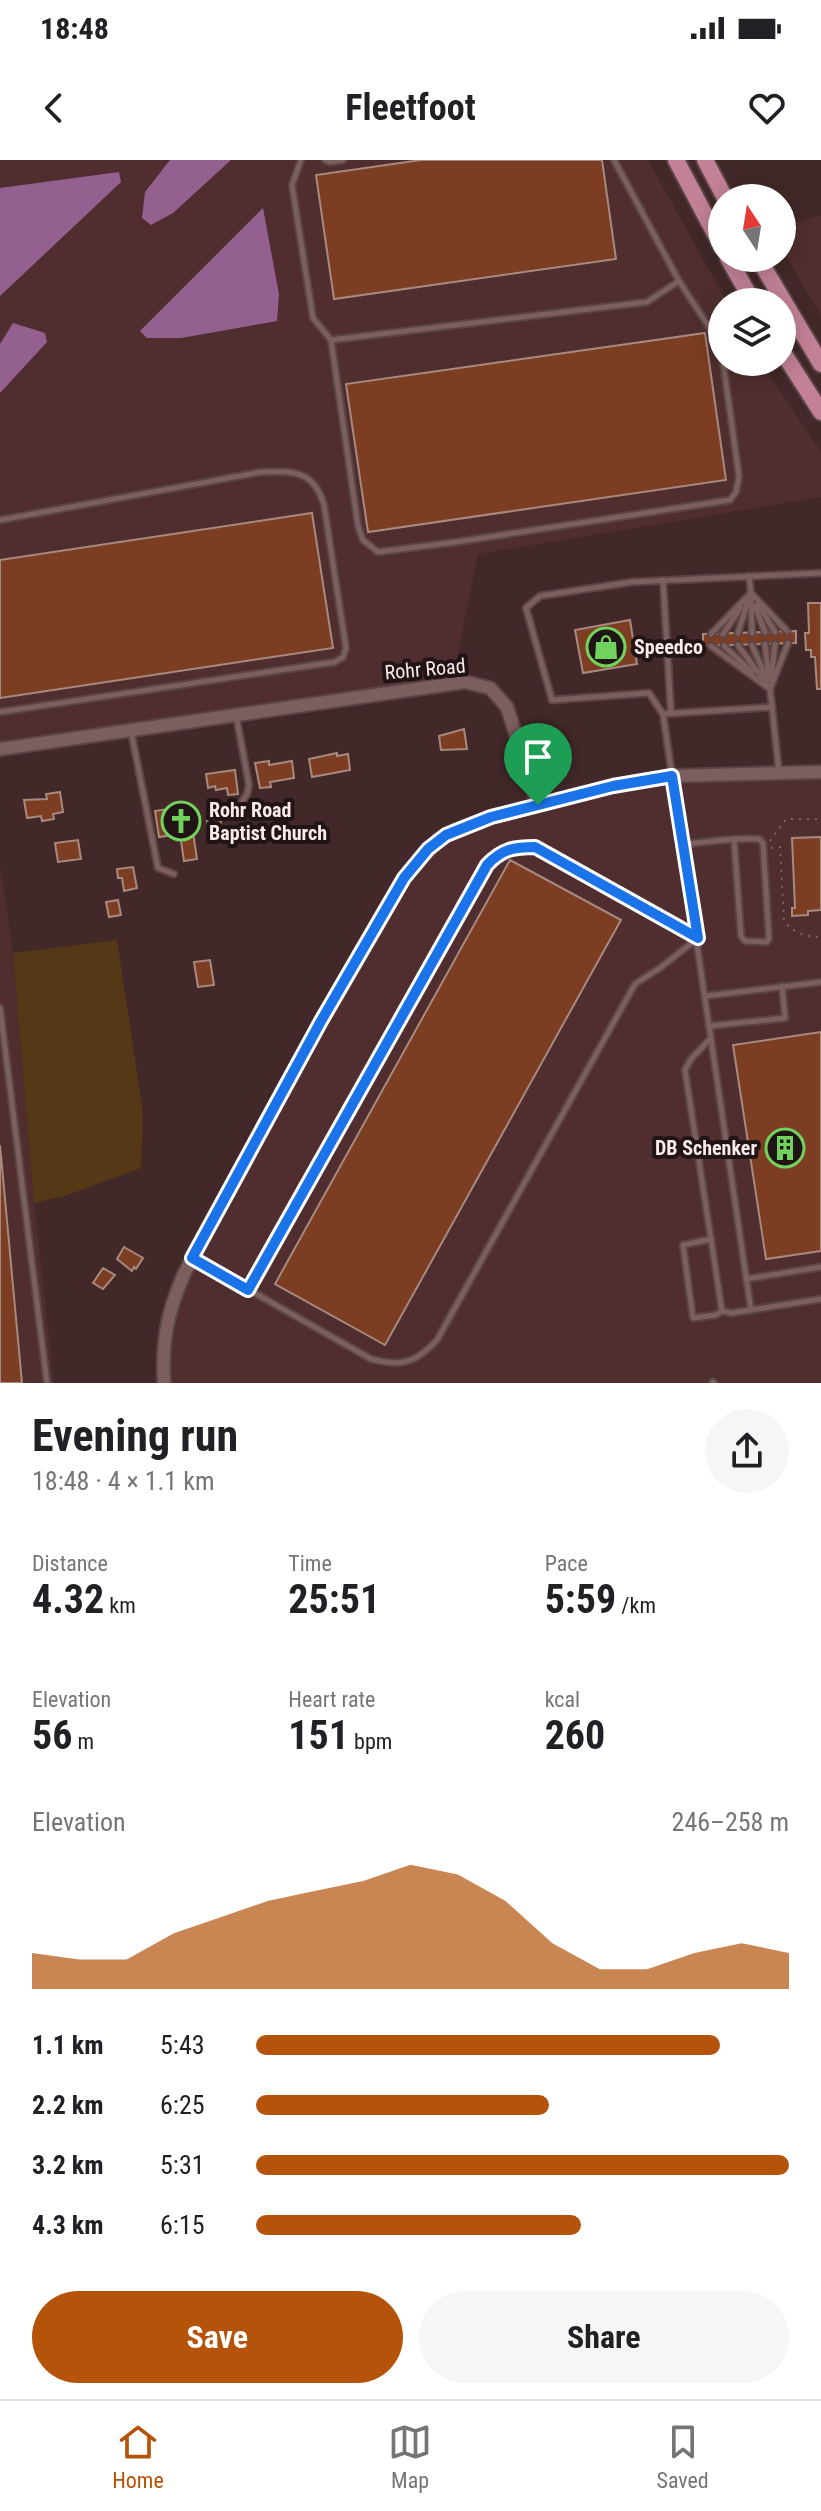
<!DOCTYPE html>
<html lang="en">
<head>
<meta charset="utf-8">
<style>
  body { margin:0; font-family:"Roboto Condensed",sans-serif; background:#f6f6f6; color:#202124; height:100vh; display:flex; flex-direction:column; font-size:30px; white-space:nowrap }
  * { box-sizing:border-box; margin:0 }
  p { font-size:26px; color:#757577 }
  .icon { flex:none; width:44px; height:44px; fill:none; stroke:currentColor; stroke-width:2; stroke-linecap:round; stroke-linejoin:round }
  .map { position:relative; height:1223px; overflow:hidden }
  .sheet { display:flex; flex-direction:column; background:#fff; flex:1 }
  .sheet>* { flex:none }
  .needle { width:52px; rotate:348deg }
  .tools { position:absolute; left:708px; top:24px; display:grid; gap:16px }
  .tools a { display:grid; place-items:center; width:88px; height:88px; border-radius:50%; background:#fff; box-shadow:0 4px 20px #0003; font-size:40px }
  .pin { position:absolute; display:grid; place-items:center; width:68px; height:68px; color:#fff; margin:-82px -34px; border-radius:50% 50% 50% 0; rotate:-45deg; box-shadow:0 0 8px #0007 }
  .pin .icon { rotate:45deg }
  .round { display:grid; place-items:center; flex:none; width:84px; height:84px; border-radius:42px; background:#f6f6f6 }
  .overview { display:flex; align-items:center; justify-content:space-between; height:136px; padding:0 32px }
  h1 { font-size:44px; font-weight:700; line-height:60px }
  .stats { display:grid; grid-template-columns:repeat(3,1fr); gap:12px; height:136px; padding:8px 32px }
  .stats div { display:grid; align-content:center }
  .stats b { font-size:40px; font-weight:700 }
  .stats small { font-size:22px; font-weight:400 }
  .stats p { font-size:22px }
  .chart { height:224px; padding:16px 32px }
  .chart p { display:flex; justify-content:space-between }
  .chart svg { width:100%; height:144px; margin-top:8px; fill:#b45309; opacity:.7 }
  .cta { display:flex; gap:16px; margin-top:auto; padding:16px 32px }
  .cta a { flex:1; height:92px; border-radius:48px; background:#b45309; color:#fff; font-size:32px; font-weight:700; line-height:92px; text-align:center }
  .cta a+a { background:#f6f6f6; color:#202124 }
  ul { padding:0 32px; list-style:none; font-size:26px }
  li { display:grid; grid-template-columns:128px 96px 1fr; align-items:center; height:60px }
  li i { height:20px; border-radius:10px; background:#b45309 }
  .status { display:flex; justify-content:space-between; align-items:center; height:56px; padding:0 40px; background:#fff; direction:ltr }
  .status svg { height:22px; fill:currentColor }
  header { display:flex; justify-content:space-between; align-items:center; height:104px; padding:0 32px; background:#fff; font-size:36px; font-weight:700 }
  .tabs { display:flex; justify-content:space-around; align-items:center; height:112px; border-top:2px solid #e0e0e0; background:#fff; font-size:22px; color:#757577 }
  .tabs a { display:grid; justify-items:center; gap:4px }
  .tabs .on { color:#b45309 }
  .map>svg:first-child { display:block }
  .built { fill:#502e2f }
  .green { fill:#553816 }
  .water { fill:#946090 }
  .building { fill:#7c3d22; stroke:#a78a7f; stroke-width:2 }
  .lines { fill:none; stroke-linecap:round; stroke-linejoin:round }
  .service-casing { stroke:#5a4445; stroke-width:9 }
  .tertiary-casing { stroke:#5a4445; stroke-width:16 }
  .primary-casing { stroke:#5a4445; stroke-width:20 }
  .path { stroke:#7b6464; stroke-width:2; stroke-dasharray:2 6; stroke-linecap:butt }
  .service { stroke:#7c5e5e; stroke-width:5 }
  .tertiary { stroke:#7c5e5e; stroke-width:12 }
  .primary { stroke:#c28197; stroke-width:16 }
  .route-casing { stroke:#fff; stroke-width:16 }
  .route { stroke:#1a73e8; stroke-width:10 }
  .labels { text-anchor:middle; stroke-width:8; stroke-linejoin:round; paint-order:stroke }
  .poi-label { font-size:20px; font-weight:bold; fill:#fceaea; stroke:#201414; text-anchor:start }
  .street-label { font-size:20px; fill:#fceaea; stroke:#201414 }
</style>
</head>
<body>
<div class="status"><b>18:48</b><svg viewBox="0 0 49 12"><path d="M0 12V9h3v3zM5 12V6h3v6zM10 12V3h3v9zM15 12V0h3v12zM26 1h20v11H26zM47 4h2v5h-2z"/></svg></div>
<header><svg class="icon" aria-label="back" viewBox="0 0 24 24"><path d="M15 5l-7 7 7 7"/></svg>Fleetfoot<svg class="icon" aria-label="heart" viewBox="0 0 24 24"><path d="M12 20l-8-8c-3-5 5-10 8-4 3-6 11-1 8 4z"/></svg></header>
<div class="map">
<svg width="821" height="1223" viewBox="0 0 821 1223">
  <rect width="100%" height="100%" fill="#422828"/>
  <!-- built -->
  <g class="built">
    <path d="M0,0H648L727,142H722V202H761L821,292V337L478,394L452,523L0,589Z"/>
    <path d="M821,55V155L782,90V66Z"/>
    <path d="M821,612V1223H164L172,1142L404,718L446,675L613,626Z"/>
    <path d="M0,704L13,793L34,1043L54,1223H0Z"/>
  </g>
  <!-- green -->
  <path class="green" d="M117,780L143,952L141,1008L65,1036L34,1043L13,793Z"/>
  <!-- water -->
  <g class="water">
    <path d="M170,0H231L173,53L151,65L142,58L145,32Z"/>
    <path d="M119,12L121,22L0,136V28Z"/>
    <path d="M263,48L279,134L277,161L181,178H147L140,171Z"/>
    <path d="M13,163L45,173L47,182L0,233V184Z"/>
  </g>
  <!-- building -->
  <g class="building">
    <path d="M421,0H602L616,99L334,139L316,15Z"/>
    <path d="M705,173L726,320L368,372L346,224Z"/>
    <path d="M312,353L333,488L0,538V400Z"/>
    <path d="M808,443H821V529H817L815,497H811V490H806L805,473H809Z"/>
    <path d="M630,460L637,504L583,513L575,470Z"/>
    <path d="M796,471V483L703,486V474Z"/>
    <path d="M464,569L467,589L441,590L439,576Z"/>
    <path d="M337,593V596L348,594L350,610L312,617L309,599Z"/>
    <path d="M269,601V605L292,601L294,618L270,622L271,627L260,628L255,603Z"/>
    <path d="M235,610L238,634L228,635L227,628L216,630L215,626L208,628L206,614Z"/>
    <path d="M60,632L63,652L53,654L54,659L42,661L41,656L27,658L24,640L47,639L46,634Z"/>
    <path d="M189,646L197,699L184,701L180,674L159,677L155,651Z"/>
    <path d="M220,659L223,675L209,677L207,661Z"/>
    <path d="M821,677V750L808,751V755L792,756V748H795L792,678Z"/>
    <path d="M78,680L81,699L58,702L55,683Z"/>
    <path d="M510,700L621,760L385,1185L275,1124Z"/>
    <path d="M133,707L137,728L124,731L122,718H118L117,709Z"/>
    <path d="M118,740L121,755L109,757L106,742Z"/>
    <path d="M210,800L214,825L198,827L194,802Z"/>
    <path d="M821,872V1091L766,1099L733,885Z"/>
    <path d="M0,985L22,1223H0Z"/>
    <path d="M124,1087L143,1098L136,1109L134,1107L132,1111L117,1099Z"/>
    <path d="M103,1108L115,1115L103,1129L93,1123Z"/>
  </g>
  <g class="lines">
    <defs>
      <g id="service">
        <path d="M301,0L292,25L313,158L331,180L358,366L363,380L378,392L456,382L730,340L736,332L739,316L723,202"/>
        <path d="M325,0L330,2L343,0"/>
        <path d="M614,0L679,121L711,170L722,197"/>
        <path d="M331,180L647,142L679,121"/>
        <path d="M0,360L261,312C293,311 314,310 324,345L346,488L343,497L335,502L0,552"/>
        <path d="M663,420L671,553"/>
        <path d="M751,433L787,471"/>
        <path d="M751,438L752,473"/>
        <path d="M758,444L775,472"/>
        <path d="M755,446L765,472"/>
        <path d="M738,473L749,438"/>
        <path d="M711,474L751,433L749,416"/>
        <path d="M723,474L741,447"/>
        <path d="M765,484L769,520"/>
        <path d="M738,485L767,525"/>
        <path d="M752,485L767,520"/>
        <path d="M711,486L770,529L772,547"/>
        <path d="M724,486L752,512"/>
        <path d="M771,520L775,484"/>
        <path d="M770,529L788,483"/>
        <path d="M663,554L649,533L552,540L526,448L540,436L632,422L821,413"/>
        <path d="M131,571L158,708L174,714"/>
        <path d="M779,612L772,547L663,554L709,866L711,878L691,899L685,910L722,1151L731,1153L821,1139"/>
        <path d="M220,650L240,645L247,634L249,625L236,555"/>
        <path d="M684,684C709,682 734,677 759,679L763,683L769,778L767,782L745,781L741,776L734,679"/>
        <path d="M706,836L821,822"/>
        <path d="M0,848L47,1223"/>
        <path d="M709,866L785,858L782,826"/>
        <path d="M711,879L751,1150"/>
        <path d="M711,1079L683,1085L693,1158L716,1155L722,1151"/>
        <path d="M193,1098L371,1199C401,1207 416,1203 437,1180L635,824L660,808L698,778L535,687C514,687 502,689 487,705L248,1130"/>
        <path d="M746,1119L821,1107"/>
        <path d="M713,1222L714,1223"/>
      </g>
      <g id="tertiary">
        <path d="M0,589L465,522L490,528L507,547L538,645"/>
        <path d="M164,1223C162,1181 167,1153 184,1114L321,861L404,718L438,680L456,670L491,657L613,626L672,616L821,612"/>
      </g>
      <g id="primary">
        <path d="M676,0L722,87"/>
        <path d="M705,0L725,38"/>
        <path d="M728,98L753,142"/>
        <path d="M758,98L821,204"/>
        <path d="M782,191L821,252"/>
      </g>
    </defs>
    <!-- service casing -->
    <use href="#service" class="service-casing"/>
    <!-- tertiary casing -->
    <use href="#tertiary" class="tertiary-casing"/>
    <!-- primary casing -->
    <use href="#primary" class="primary-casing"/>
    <!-- path -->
    <g class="path">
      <path d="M770,681L786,659H821"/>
      <path d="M771,688L780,687L784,761C793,773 806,777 821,777"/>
    </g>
    <!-- service -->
    <use href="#service" class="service"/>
    <!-- tertiary -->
    <use href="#tertiary" class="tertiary"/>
    <!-- primary -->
    <use href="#primary" class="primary"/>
  </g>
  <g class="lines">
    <defs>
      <path id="route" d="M672,616L698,778L535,687C514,687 502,689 487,705L248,1130L192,1098L321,861L404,718L428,689L446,675L491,657L613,626Z"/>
    </defs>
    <!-- route casing -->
    <use href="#route" class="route-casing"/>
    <!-- route -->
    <use href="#route" class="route"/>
  </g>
  <!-- icons -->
  <defs>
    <symbol id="shop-ring" viewBox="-11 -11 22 22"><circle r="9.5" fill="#201414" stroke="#71d35e" stroke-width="1.5"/><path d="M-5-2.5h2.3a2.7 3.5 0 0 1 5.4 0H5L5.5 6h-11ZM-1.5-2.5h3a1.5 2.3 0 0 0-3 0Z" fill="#71d35e"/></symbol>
    <symbol id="church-ring" viewBox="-11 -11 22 22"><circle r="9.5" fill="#201414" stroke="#71d35e" stroke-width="1.5"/><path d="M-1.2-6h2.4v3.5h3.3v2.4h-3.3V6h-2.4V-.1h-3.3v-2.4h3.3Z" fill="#71d35e"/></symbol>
    <symbol id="building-ring" viewBox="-11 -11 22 22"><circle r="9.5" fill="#201414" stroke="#71d35e" stroke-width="1.5"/><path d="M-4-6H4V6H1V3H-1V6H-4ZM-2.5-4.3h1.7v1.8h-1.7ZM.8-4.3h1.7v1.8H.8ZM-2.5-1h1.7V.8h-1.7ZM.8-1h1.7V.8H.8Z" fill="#71d35e"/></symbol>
  </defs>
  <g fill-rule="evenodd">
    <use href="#shop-ring" x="584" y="465" width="44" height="44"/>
    <use href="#church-ring" x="159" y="639" width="44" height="44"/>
    <use href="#building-ring" x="763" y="966" width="44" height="44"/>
  </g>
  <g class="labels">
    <!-- poi labels -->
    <g class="poi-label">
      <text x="634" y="494">Speedco</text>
      <text x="209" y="657">Rohr Road<tspan x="209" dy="23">Baptist Church</tspan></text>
      <text x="757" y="995" text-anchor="end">DB Schenker</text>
    </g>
    <!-- street labels -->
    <g class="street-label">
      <text transform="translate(425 509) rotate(-5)" y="7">Rohr Road</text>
    </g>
  </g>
</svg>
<div class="tools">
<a><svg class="needle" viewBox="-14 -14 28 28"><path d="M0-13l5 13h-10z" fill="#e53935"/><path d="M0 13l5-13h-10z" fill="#757577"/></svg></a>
<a><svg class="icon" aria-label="layers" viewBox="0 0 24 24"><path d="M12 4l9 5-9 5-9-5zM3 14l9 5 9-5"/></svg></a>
</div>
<div class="pin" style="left:538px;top:645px;background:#1e9e55"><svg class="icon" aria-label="arrive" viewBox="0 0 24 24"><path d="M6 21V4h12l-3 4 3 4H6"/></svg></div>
</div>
<section class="sheet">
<div class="overview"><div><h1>Evening run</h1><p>18:48 · 4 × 1.1 km</p></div><a class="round"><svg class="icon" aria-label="share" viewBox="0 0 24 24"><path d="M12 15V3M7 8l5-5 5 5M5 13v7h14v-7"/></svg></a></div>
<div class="stats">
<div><p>Distance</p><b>4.32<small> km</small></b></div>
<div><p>Time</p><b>25:51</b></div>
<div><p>Pace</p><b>5:59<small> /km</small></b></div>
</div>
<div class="stats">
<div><p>Elevation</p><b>56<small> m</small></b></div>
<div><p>Heart rate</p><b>151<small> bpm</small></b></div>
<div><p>kcal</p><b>260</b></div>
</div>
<div class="chart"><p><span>Elevation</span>246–258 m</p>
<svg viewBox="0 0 160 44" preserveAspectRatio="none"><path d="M0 44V33L10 35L20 35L30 27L40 22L50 17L60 14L70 11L80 6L90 9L100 17L110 30L120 38L130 38L140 33L150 30L160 33V44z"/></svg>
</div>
<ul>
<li><b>1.1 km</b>5:43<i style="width:87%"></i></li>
<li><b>2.2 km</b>6:25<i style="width:55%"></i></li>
<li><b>3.2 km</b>5:31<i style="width:100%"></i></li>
<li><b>4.3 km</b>6:15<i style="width:61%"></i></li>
</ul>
<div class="cta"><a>Save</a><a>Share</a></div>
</section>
<nav class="tabs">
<a class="on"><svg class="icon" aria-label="home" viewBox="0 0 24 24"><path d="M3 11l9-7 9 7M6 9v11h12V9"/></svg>Home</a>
<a><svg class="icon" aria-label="map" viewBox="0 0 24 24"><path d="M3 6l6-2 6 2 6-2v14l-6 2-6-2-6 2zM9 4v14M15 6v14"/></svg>Map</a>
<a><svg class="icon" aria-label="saved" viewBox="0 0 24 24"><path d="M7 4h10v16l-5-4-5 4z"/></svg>Saved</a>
</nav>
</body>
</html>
